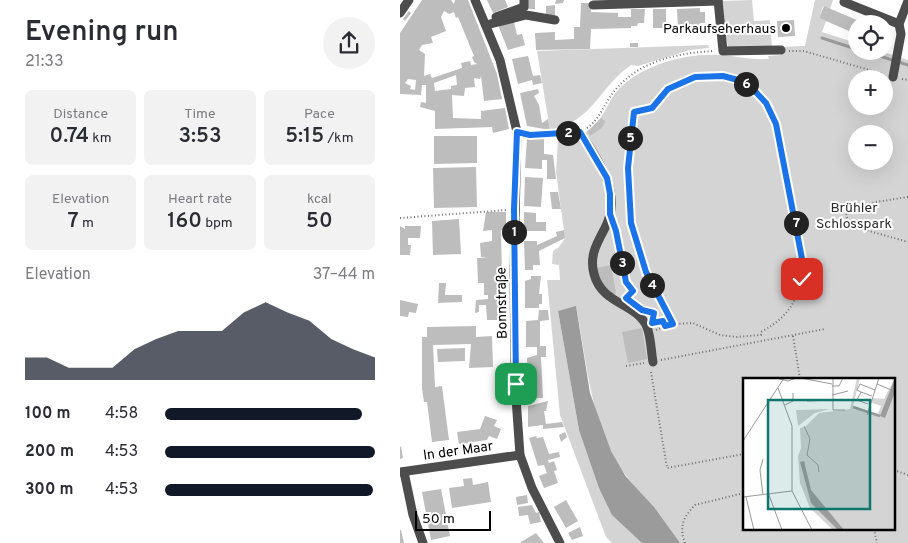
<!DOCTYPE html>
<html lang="en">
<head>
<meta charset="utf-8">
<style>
  body { margin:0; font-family:Overpass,sans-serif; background:#f2f2f3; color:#2b2b33; height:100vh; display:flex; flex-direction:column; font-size:19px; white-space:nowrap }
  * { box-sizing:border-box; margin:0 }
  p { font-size:16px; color:#7c7c81 }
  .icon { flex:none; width:28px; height:28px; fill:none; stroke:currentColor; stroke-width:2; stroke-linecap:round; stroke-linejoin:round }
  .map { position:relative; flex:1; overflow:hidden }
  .panel { display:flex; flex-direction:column; background:#fff; width:400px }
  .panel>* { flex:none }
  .tools { position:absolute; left:448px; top:15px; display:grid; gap:10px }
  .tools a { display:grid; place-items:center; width:45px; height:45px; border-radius:50%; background:#fff; box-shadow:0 5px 20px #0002; font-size:25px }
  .scale { position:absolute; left:15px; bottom:12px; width:76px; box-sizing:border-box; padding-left:5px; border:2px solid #000; border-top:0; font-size:14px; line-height:18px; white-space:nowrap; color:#000; -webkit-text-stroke:4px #fff; paint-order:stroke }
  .pin { position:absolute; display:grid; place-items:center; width:42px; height:42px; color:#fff; margin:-21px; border-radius:10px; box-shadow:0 2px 8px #0006 }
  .km { position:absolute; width:25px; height:25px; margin:-12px; border-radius:50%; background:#222; color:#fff; font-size:14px; line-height:25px; text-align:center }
  .round { display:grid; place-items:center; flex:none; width:52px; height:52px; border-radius:26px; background:#f2f2f3 }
  .overview { display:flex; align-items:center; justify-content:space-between; height:85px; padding:0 25px }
  h1 { font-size:28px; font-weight:600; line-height:38px }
  .metrics { display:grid; grid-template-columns:repeat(3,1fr); gap:8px; height:85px; padding:5px 25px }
  .metrics div { display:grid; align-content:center; border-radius:8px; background:#f2f2f3; text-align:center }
  .metrics b { font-size:21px; font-weight:600 }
  .metrics small { font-size:14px; font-weight:400 }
  .metrics p { font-size:14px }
  .chart { height:140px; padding:10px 25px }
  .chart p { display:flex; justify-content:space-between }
  .chart svg { width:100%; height:90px; margin-top:5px; fill:#111827; opacity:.7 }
  ul { padding:0 25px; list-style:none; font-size:16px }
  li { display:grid; grid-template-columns:80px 60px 1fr; align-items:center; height:38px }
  li i { height:12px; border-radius:6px; background:#111827 }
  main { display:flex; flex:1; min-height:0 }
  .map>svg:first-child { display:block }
  .green { fill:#d4d4d4; fill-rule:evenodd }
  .water { fill:#9b9b9b }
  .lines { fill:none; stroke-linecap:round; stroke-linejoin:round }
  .stream { stroke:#9b9b9b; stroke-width:3 }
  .building { fill:#bdbdbd; fill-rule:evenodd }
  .path { stroke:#6f6f6f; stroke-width:2; stroke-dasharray:1 2.5; stroke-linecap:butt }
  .minor { stroke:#4d4d4d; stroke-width:9 }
  .route-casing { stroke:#fff; stroke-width:10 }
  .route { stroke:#1a73e8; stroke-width:6 }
  .poi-dot { fill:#000; stroke:#fff; stroke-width:2 }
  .labels { text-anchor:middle; stroke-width:4; stroke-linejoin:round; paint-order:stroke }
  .poi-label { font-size:14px; fill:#000; stroke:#fff; text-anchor:end }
  .park-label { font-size:14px; fill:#2b2b2b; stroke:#fff }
  .street-label { font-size:14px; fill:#000; stroke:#fff }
  .inset-river { fill:none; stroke:#9b9b9b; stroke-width:2.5 }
  .inset-road { fill:none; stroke:#999; stroke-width:1 }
  .view { fill:#0f766e; fill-opacity:0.15; stroke:#0f766e; stroke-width:2.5 }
  .inset-edge { fill:none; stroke:#000; stroke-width:2.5 }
</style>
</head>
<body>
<main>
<section class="panel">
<div class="overview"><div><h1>Evening run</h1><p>21:33</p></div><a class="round"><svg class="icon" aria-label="share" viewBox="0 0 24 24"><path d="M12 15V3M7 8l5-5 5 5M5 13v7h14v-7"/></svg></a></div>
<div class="metrics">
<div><p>Distance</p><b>0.74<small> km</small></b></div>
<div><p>Time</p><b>3:53</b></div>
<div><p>Pace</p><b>5:15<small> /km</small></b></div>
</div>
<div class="metrics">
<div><p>Elevation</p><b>7<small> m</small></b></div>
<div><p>Heart rate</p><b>160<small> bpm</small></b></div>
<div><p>kcal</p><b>50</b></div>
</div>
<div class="chart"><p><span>Elevation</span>37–44 m</p>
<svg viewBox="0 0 160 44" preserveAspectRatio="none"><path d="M0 44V33L10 33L20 38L30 38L40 38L50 29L60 24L70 20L80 20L90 20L100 11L110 6L120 11L130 15L140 24L150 29L160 33V44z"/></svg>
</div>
<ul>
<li><b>100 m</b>4:58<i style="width:94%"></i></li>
<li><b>200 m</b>4:53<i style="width:100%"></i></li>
<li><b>300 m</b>4:53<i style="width:99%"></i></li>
</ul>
</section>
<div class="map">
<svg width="508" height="543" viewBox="0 0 508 543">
  <rect width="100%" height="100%" fill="#fff"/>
  <!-- green -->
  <g class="green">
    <path d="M352,0L354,21L370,20L372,47L328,48L321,1Z"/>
    <path d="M415,0H433L430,9L423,6L419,18L426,21L422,32L456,43V51H481L508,60V543H212L206,537L160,415L147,280H160L159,265L152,264L153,251L159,247L165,238L156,172L158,139L185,135L187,131C205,121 207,99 222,86C246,64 287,53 319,55C338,56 349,60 369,59L368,56L381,55V47L405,46ZM456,79H484V106H456ZM456,134H484V161H456ZM176,307C187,360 191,436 229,479L179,430L158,311ZM344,379H494V529H344Z"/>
    <path d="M308,45L309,48L290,50L238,66L231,65C199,87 193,122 150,130L137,51Z"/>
  </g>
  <!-- water -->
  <path class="water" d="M176,306L190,393L211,451L226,477L254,507L280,543H242L212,515L199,488L179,430L158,311Z"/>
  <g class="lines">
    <!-- stream -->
    <g class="stream">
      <path d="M422,38L456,49"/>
      <path d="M464,51L508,65"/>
    </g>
  </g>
  <!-- building -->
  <g class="building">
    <path d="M22,0H51L54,4L55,0H68L97,74L102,99L84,101L81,76L80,79L74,78L75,87L65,88L64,96L52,95L53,118L81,119V111L105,108L109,129L93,133L92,127L35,129V111L20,107L21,102L26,103V85H22L21,95L0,94V33ZM44,11L49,14L54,12L56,18L58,17L74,56L72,57L74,62L77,64L71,65L70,61L61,63L62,68L32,78L30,74L24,76L25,54L19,50L22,45L33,43L31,37L46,31L41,17ZM56,75L57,85L51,86V89L35,91L34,83ZM8,79L16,80L15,90L10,89L11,86L5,83Z"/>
    <path d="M87,0H105L108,7L93,13Z"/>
    <rect x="127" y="0" width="8" height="9"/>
    <path d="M156,0H164L163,3L155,4Z"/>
    <path d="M181,3H191V12L218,13V17H231V9H245L244,23H238L237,26H231V28L191,29L190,49L136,50L135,33L155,32V40L174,39V27H180Z"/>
    <path d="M155,5V16H146V6Z"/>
    <path d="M424,6L466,24H456V34L419,18Z"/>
    <path d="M300,8V12H305V23H300L298,31H293L290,28L278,29L277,9Z"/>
    <rect x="253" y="9" width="13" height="19"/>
    <path d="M9,11L11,13L5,21L3,19Z"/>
    <path d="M394,20L395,36L378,37L377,21Z"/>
    <path d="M114,22L117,35L122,34L125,45L108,50L98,25Z"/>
    <path d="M484,31L493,35L488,47L484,45Z"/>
    <rect x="230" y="43" width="8" height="4"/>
    <path d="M128,56L133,76L140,75L142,83L133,85L132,80L118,84L112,59Z"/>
    <path d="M138,89L139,93L134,96L139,105L142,123L148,119L150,130L127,126L120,93Z"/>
    <path d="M201,118L205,121L203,127L190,136L187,132Z"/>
    <path d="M34,136H77V163L34,164Z"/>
    <path d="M127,138L144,139V154L153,155L156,179H147V160H142V169L125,168Z"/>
    <path d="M76,167L77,207L34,208L33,168Z"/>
    <path d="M125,177L143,178L141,207L124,206Z"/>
    <path d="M150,192H158L161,209H152Z"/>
    <path d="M86,212H106V230H101L103,320H87L86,305H79V312L75,313L76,300L88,299V295H84V283H78L77,258H87L81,257L80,243L92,241V230L83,231Z"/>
    <path d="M124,212L136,213V222H146V231H124Z"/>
    <path d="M59,219L61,254L33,255L32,221Z"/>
    <path d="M0,226L5,229V226H21L20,238H8V245H11L10,255H0Z"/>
    <path d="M164,230L165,238L139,251L140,265H133V270H125L124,241H137V245L157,236L156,232Z"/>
    <path d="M211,265L216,293L214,296L202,284L196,268Z"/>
    <path d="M131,276H141L139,294H142V304H139V308H125V281L131,279Z"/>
    <path d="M39,283H46L45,295H62V302L38,303Z"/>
    <path d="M0,300L18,304L16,313L9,312L8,317L0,316Z"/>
    <path d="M139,310H148L149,320L140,321V346H146V357H141L143,398H128L127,358L137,355V347H126V321L138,320Z"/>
    <path d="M76,326V337L92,336L93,367L69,368L71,344L33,345L35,387L42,386L49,440L32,442L27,402H24L22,389V337H27V327Z"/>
    <path d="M242,328L247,359L228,363L222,332Z"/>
    <path d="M65,348V361L38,362L37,349Z"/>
    <path d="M148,401L146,411H144L146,424L162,422L164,427L143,429V425L128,427V406Z"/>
    <path d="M85,416L97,420L94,426L101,429L97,439L89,436L87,440L59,444L57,432L80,429Z"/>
    <path d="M165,432L167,437L161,442L159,435Z"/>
    <path d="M136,436L137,438L143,437L149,454L159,452L160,457L148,460L149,463L154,461L157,470L154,471L158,483L144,488L139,476L147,473L144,465L138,466L129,438Z"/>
    <path d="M1,446L3,458L0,459V447Z"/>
    <circle cx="42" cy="455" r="4.5"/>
    <path d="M72,478L73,485L88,482L91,502L52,508L49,488L64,486L63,479Z"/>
    <path d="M41,489L50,536L31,540L22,492Z"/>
    <path d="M127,495L128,503L117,505L116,497Z"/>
    <path d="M166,500L178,521L166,528L154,507Z"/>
    <path d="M132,505L136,513L139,512L141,522L130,524L128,515L119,516L118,507Z"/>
    <path d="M180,527L183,536L172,540L168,533Z"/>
    <path d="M0,530H1L4,543H0Z"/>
    <path d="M136,533L144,543H121V542Z"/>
  </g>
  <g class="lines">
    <!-- path -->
    <g class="path">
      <path d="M389,51H404L483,74"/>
      <path d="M502,79L508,80"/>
      <path d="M187,128C199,120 204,105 212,94C236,62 275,53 314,51"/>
      <path d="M126,134L171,133"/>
      <path d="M508,197L476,202L446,211L448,225L508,242"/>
      <path d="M0,218L107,210"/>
      <path d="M216,229L226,282L233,291L228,296"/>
      <path d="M249,312L254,313L253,318"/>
      <path d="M256,323L263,321L265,326"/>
      <path d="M256,330L273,324L293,323L320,335L336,337L361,335V332C392,315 399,298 403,264L374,117C358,82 316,64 280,82C268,88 263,99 252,107C249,111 239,111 234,112L227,168L231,223L246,272L273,324"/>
      <path d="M393,336L400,379"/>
      <path d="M261,360L425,329"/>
      <path d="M226,366L244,363"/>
      <path d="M251,372L267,468L344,454"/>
      <path d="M494,470L508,475"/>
      <path d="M474,529L477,543"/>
      <path d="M285,543C279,527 283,517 295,505L344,493"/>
    </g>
    <!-- minor -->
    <g class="minor">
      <path d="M75,0L100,60L117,132L114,269L115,384L120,455L132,488L160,543"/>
      <path d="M318,0L323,51L381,50"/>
      <path d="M445,0L444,2L499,24"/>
      <path d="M193,5L318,1"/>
      <path d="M0,13L9,0"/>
      <path d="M96,17L124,7V0"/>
      <path d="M86,25L126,15L155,20"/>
      <path d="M493,77L501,34L499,24L508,1"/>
      <path d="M180,132C198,160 223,193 205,228C197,243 189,256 194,274C202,305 237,303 247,327C251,337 251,351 253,362"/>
      <path d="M0,472L120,455"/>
      <path d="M4,472L13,515L23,543"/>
    </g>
  </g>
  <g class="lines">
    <defs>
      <path id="route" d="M116,384L114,209L117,132L130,135L180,132L207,178L210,194V214L216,231L226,282L233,291L226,298L242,310L254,313L252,323L263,321L265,326L273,324L246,272L231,223L228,168L234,112L252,108L268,89L295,77L323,76L338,80L352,88L366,103L376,124L403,264L402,279"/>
    </defs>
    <!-- route casing -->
    <use href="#route" class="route-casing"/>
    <!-- route -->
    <use href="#route" class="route"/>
  </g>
  <!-- markers -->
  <circle class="poi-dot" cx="386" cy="28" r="5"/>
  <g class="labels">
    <!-- poi labels -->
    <g class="poi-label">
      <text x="376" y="33">Parkaufseherhaus</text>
    </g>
    <!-- park labels -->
    <g class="park-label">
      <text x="454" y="212">Brühler<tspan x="454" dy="16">Schlosspark</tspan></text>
    </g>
    <!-- street labels -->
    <g class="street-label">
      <text transform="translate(101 303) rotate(-91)" y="5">Bonnstraße</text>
      <text transform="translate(58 450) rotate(-8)" y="5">In der Maar</text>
    </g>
  </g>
  <!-- overview -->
  <g transform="translate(343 378)">
    <rect width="152" height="152" fill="#fff"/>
    <path d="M114,0H117L110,28L135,36L138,28L127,24L129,20L141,21L152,0V152H90L67,130L57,105L55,78L58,70L57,50L62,49L76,35L107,31ZM87,31L72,35L55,48L53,32Z" fill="#d4d4d4"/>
    <path d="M152,0V14L142,40L137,38ZM61,83L68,112L101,152H95L68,125L57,84Z" fill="#9b9b9b"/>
    <path class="inset-river" d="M110,29L137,38"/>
    <path class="inset-road" d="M33,0L45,3L53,0M58,0L89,6M90,0V32H102M134,6L153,14M89,8H96L100,0M35,10L49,48V113L69,152M118,14L114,12L117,6L132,12M89,17L105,13M64,23L89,22M125,26L114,22L118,14L129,18M42,27L50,23V15M124,37L136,0M61,48L67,61L64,77L75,87L76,94M0,63L41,0M20,117L17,92L20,81M26,117L39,152M0,119L49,113M3,119L11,152"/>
    <path class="view" d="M25,22H127V131H25Z"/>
    <rect width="152" height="152" class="inset-edge"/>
  </g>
</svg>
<div class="tools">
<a><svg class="icon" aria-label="locate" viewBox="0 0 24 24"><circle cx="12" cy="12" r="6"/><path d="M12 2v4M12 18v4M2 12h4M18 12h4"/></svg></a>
<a>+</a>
<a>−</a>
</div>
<div class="scale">50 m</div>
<div class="pin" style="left:116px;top:384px;background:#1e9e55"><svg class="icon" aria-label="arrive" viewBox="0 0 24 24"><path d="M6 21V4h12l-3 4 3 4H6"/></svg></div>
<div class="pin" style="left:402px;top:279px;background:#d93025"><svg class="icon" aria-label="check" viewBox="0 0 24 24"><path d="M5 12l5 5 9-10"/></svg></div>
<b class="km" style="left:114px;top:232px">1</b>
<b class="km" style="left:168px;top:133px">2</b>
<b class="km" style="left:222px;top:263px">3</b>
<b class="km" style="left:252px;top:285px">4</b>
<b class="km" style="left:230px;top:138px">5</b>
<b class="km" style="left:346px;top:84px">6</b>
<b class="km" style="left:396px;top:223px">7</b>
</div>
</main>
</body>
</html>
